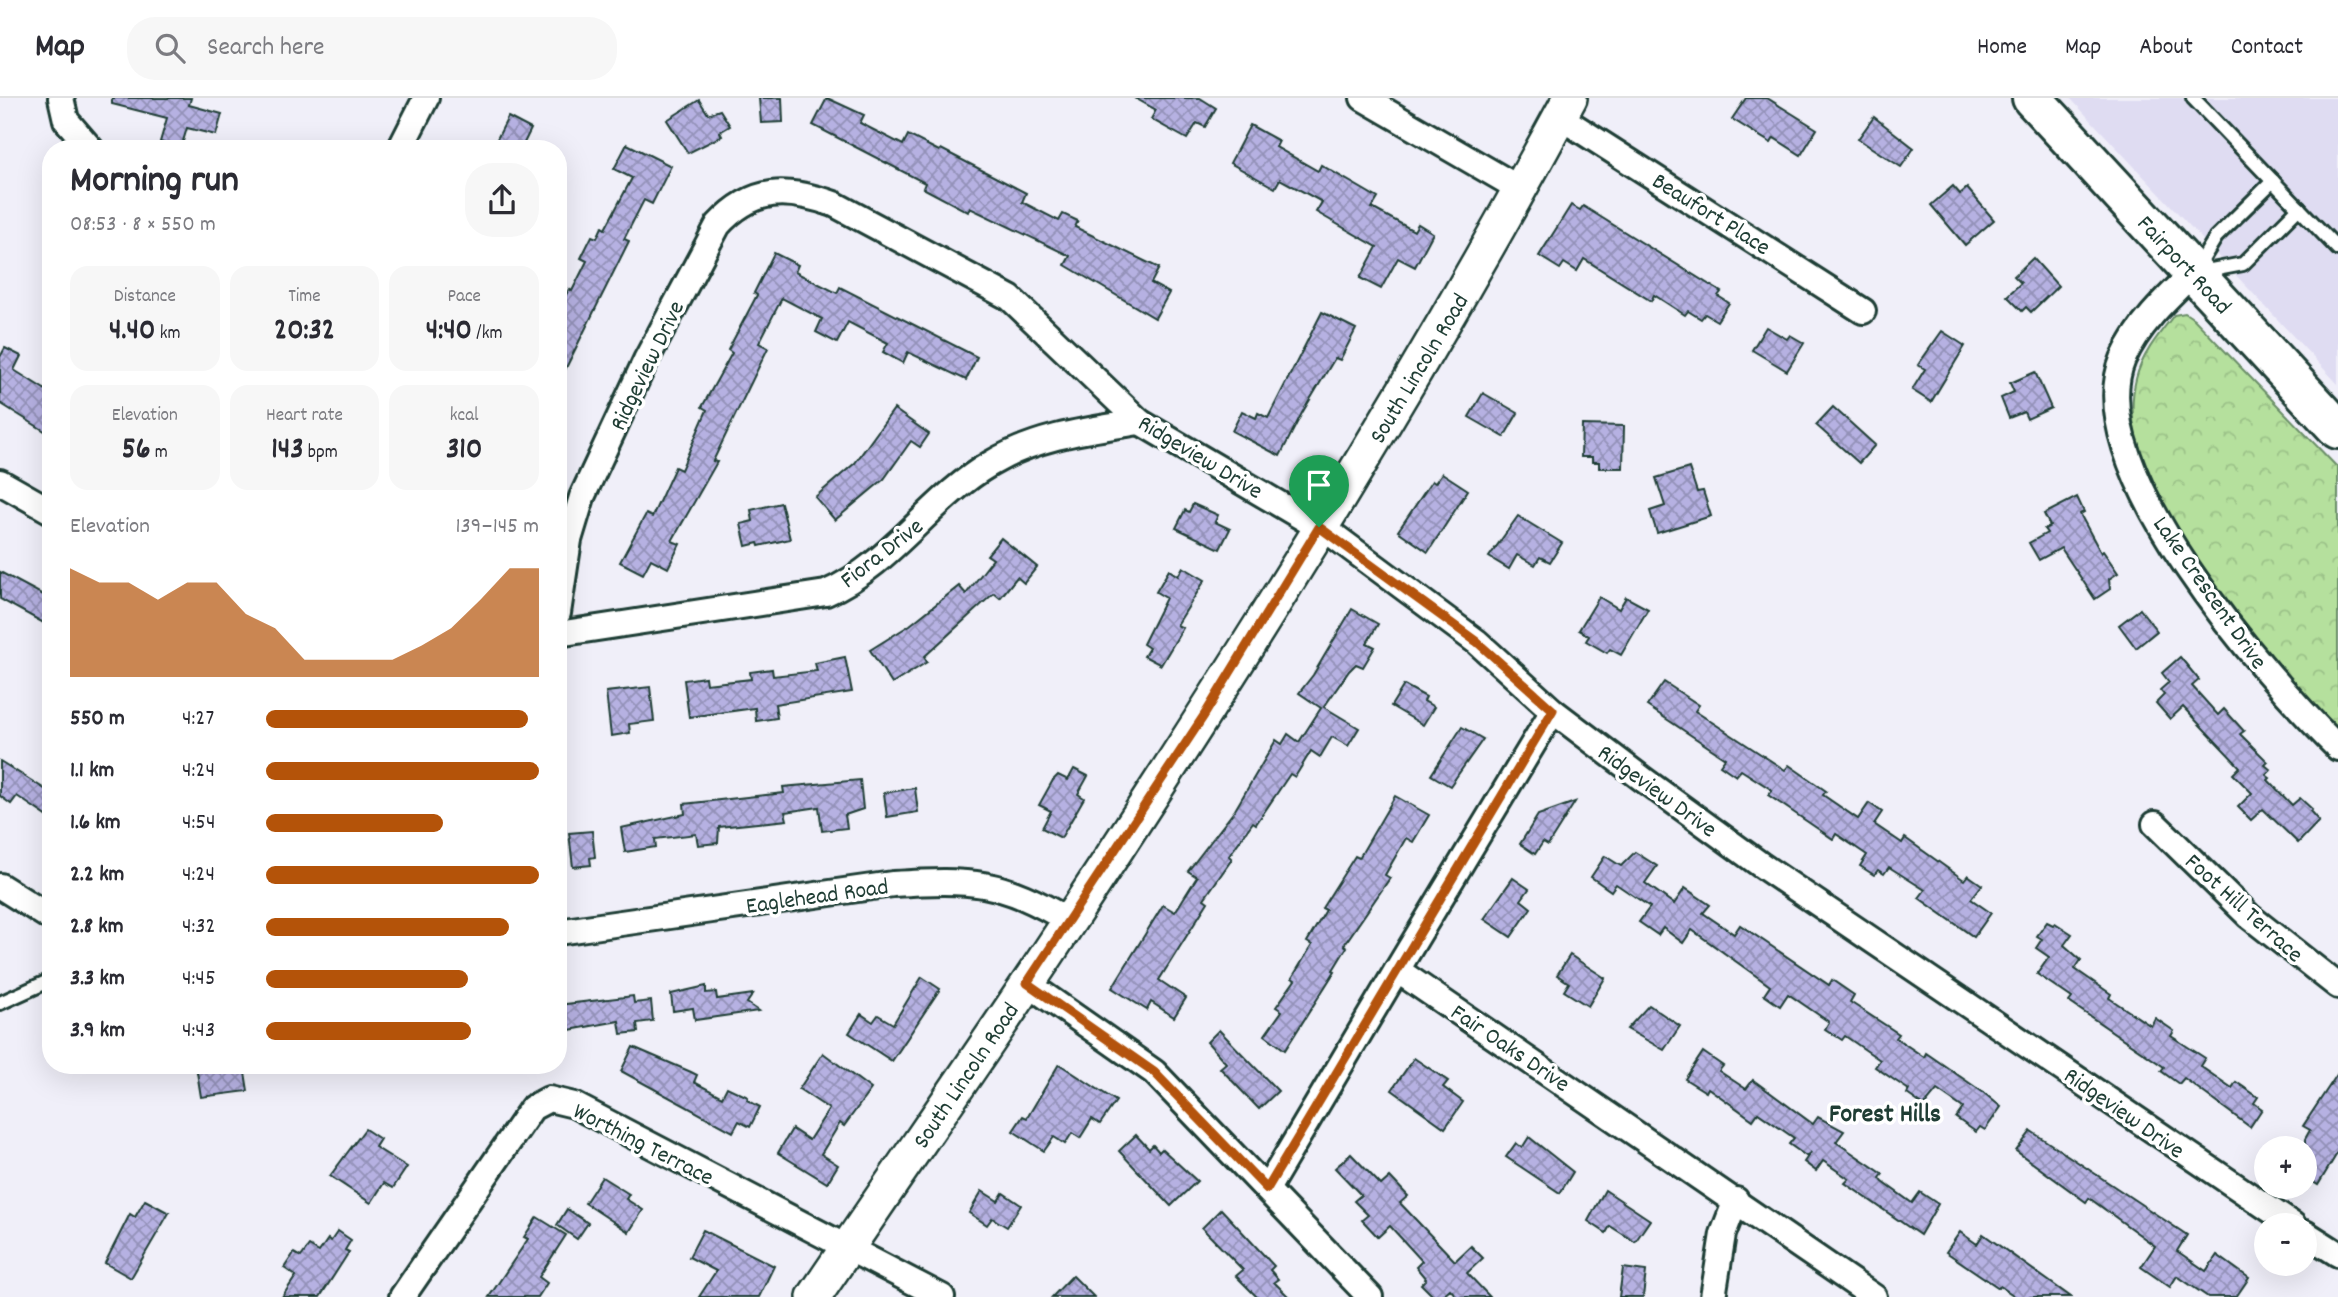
<!DOCTYPE html>
<html lang="en">
<head>
<meta charset="utf-8">
<style>
  body { margin:0; font-family:Dekko,sans-serif; background:#f7f7f7; color:#2b2b33; height:100vh; display:flex; flex-direction:column; font-size:26px; white-space:nowrap }
  * { box-sizing:border-box; margin:0 }
  p { font-size:23px; color:#7c7c81 }
  .icon { flex:none; width:38px; height:38px; fill:none; stroke:currentColor; stroke-width:2; stroke-linecap:round; stroke-linejoin:round }
  .map { position:relative; flex:1; overflow:hidden }
  .side { position:absolute; left:42px; top:42px; width:525px; height:934px; display:flex; flex-direction:column; background:#fff; border-radius:28px; box-shadow:0 7px 28px #0002 }
  .side>* { flex:none }
  .fabs { position:absolute; left:2254px; top:1038px; display:grid; gap:14px }
  .fabs a { display:grid; place-items:center; width:63px; height:63px; border-radius:50%; background:#fff; box-shadow:0 7px 28px #0002; font-size:35px }
  .pin { position:absolute; display:grid; place-items:center; width:60px; height:60px; color:#fff; margin:-72px -30px; border-radius:50% 50% 50% 0; rotate:-45deg; box-shadow:0 0 7px #0007 }
  .pin .icon { rotate:45deg }
  .round { display:grid; place-items:center; flex:none; width:74px; height:74px; border-radius:28px; background:#f7f7f7 }
  .summary { display:flex; align-items:center; justify-content:space-between; height:119px; padding:0 28px }
  h1 { font-size:38px; font-weight:700; line-height:52px }
  .metrics { display:grid; grid-template-columns:repeat(3,1fr); gap:10px; height:119px; padding:7px 28px }
  .metrics div { display:grid; align-content:center; border-radius:18px; background:#f7f7f7; text-align:center }
  .metrics b { font-size:30px; font-weight:700 }
  .metrics small { font-size:19px; font-weight:400 }
  .metrics p { font-size:19px }
  .chart { height:196px; padding:14px 28px }
  .chart p { display:flex; justify-content:space-between }
  .chart svg { width:100%; height:126px; margin-top:7px; fill:#b45309; opacity:.7 }
  ul { padding:0 28px; list-style:none; font-size:23px }
  li { display:grid; grid-template-columns:112px 84px 1fr; align-items:center; height:52px }
  li i { height:18px; border-radius:9px; background:#b45309 }
  header { display:flex; align-items:center; gap:42px; box-sizing:border-box; height:98px; padding:0 35px; background:#fff; border-bottom:2px solid #e1e1e2 }
  header strong { font-size:33px }
  nav { display:flex; gap:38px; margin-inline-start:auto; font-size:24px }
  .search { width:490px; height:63px; background:#f7f7f7; display:flex; align-items:center; gap:18px; box-sizing:border-box; padding:0 24px; border-radius:28px; color:#7c7c81; font-size:26px }
  .map>svg:first-child { display:block }
  .built { fill:#dfdcf2 }
  .forest { fill:url(#forest-crowns); stroke:#6a8e68; stroke-width:2 }
  .building { fill:url(#building-cross-hatch); stroke:#1f3d34; stroke-width:2 }
  .lines { fill:none; stroke-linecap:round; stroke-linejoin:round }
  .lane-casing { stroke:#1f3d34; stroke-width:18 }
  .street-casing { stroke:#1f3d34; stroke-width:30 }
  .secondary-casing { stroke:#1f3d34; stroke-width:38 }
  .primary-casing { stroke:#1f3d34; stroke-width:44 }
  .lane { stroke:#fff; stroke-width:12 }
  .street { stroke:#fff; stroke-width:24 }
  .secondary { stroke:#fff; stroke-width:33 }
  .primary { stroke:#fff; stroke-width:38 }
  .route-casing { stroke:#fff; stroke-width:14 }
  .route { stroke:#b45309; stroke-width:9 }
  .labels { text-anchor:middle; stroke-width:7; stroke-linejoin:round; paint-order:stroke }
  .street-label { font-size:24px; fill:#1f3d34; stroke:#fff }
  .neighbourhood-label { font-size:26px; font-weight:bold; fill:#1f3d34; stroke:#fff }
</style>
</head>
<body>
<header>
<strong>Map</strong>
<div class="search"><svg class="icon" aria-label="search" viewBox="0 0 24 24"><circle cx="10" cy="10" r="6"/><path d="M15 15l6 6"/></svg>Search here</div>
<nav><a>Home</a><a>Map</a><a>About</a><a>Contact</a></nav>
</header>
<div class="map">
<svg width="2338" height="1199" viewBox="0 0 2338 1199">
  <defs>
    <pattern id="forest-crowns" width="20" height="18" patternUnits="userSpaceOnUse" patternTransform="scale(1.75)"><rect width="20" height="18" fill="#b5e09d"/><path d="M2 6a3 3 0 1 1 6 0M12 15a3 3 0 1 1 6 0" fill="none" stroke="#9bc188"/></pattern>
    <pattern id="building-cross-hatch" width="8" height="8" patternUnits="userSpaceOnUse" patternTransform="scale(1.75)"><rect width="8" height="8" fill="#b6b1e2"/><path d="M0 0l8 8M0 8l8-8" fill="none" stroke="#9391b8"/></pattern>
  </defs>
  <rect width="100%" height="100%" fill="#f0eff9"/>
  <filter id="ink" filterUnits="userSpaceOnUse"><feTurbulence type="fractalNoise" baseFrequency=".0143" numOctaves="2"/><feDisplacementMap in="SourceGraphic" scale="14" xChannelSelector="R" yChannelSelector="G"/><feConvolveMatrix kernelMatrix="1 2 1 2 8 2 1 2 1" color-interpolation-filters="sRGB"/></filter>
  <g filter="url(#ink)">
    <!-- built -->
    <path class="built" d="M2070,0H2338V286Z"/>
    <!-- forest -->
    <path class="forest" d="M2185,215L2194,221L2338,370V637L2322,623C2257,543 2108,392 2136,281C2142,256 2159,236 2174,217Z"/>
    <!-- building -->
    <g class="building">
      <path d="M112,0H191L189,7L222,16L216,37L187,30L181,50L160,44L167,20L112,6Z"/>
      <path d="M759,0H782L783,24L761,25Z"/>
      <path d="M827,0L864,17L860,25L903,47L908,37L939,53L941,51L1026,95L1022,104L1059,123L1063,116L1078,123L1075,129L1159,170L1151,185L1169,195L1155,220L1065,167L1070,158L970,110L968,114L923,90L925,85L813,27Z"/>
      <path d="M1135,0H1200L1216,10L1205,29L1197,25L1187,41L1151,21L1156,12Z"/>
      <path d="M1746,0H1767L1817,31L1801,57L1774,40L1771,45L1732,21Z"/>
      <path d="M699,2L708,16L720,12L730,28L720,34L722,38L688,55L667,22Z"/>
      <path d="M508,19L531,31L521,51H492Z"/>
      <path d="M1874,19L1914,50L1901,69L1858,41Z"/>
      <path d="M1250,27L1279,43L1276,49L1318,73L1321,67L1378,100L1372,110L1414,133L1418,126L1433,135L1415,169L1398,160L1381,191L1360,180L1377,149L1316,114L1322,104L1280,81L1275,90L1230,65Z"/>
      <path d="M627,46L671,68L652,106L644,102L624,141L629,143L558,286V212L569,191L572,193L587,163L581,160L592,138L597,140L602,129L605,131L632,80L614,71Z"/>
      <path d="M1953,88L1960,96L1967,90L1994,122L1965,147L1931,107Z"/>
      <path d="M1571,107L1580,112L1583,108L1721,194L1718,198L1729,205L1717,223L1705,216L1701,221L1688,213L1685,217L1654,197L1651,203L1584,161L1577,173L1564,165L1560,171L1539,158Z"/>
      <path d="M774,155L798,167L795,174L837,195L840,189L977,259L966,282L908,254L903,265L883,254L888,245L848,224L837,245L816,234L822,221L782,200L759,245L768,250L713,363L717,364L672,443L680,446L668,470L651,461L643,476L620,464L646,416L652,419L675,369L681,372L707,312L702,309L732,255L728,252L757,197L754,195Z"/>
      <path d="M2033,160L2058,188L2031,214L2026,209L2022,213L2007,198L2021,185L2014,178Z"/>
      <path d="M1322,214L1356,231L1340,262L1335,260L1302,315L1280,358L1232,333L1242,313L1256,320L1258,315L1268,320Z"/>
      <path d="M1766,229L1787,241L1790,237L1804,245L1787,273L1752,252Z"/>
      <path d="M1942,233L1965,248L1931,304L1912,292L1925,271L1918,267Z"/>
      <path d="M5,250L21,258L14,272L49,294L51,291V337L0,305V259Z"/>
      <path d="M2035,274L2051,310L2027,321L2024,314L2009,320L2001,300L2014,294L2010,285Z"/>
      <path d="M1483,295L1518,315L1504,339L1469,319Z"/>
      <path d="M1833,309L1875,347L1859,365L1816,327Z"/>
      <path d="M894,311L929,336L920,349L911,343L884,381L835,422L815,399L855,365Z"/>
      <path d="M1582,327L1624,328L1623,370H1599V364H1592V359H1581Z"/>
      <path d="M1689,370L1697,394L1703,393L1711,418L1657,435L1650,413L1665,408L1656,380Z"/>
      <path d="M1442,375L1468,392L1428,454L1398,433L1432,383L1435,385Z"/>
      <path d="M2077,399L2084,414L2080,416L2101,455L2103,453L2118,475L2109,481L2110,491L2095,501L2061,450L2039,462L2029,445L2047,435L2044,431L2050,428L2044,416Z"/>
      <path d="M781,405L790,441L759,448L758,445L746,448L741,426L753,423L751,412Z"/>
      <path d="M1193,406L1218,417L1215,424L1230,431L1220,451L1176,430L1185,412L1189,414Z"/>
      <path d="M1518,418L1562,445L1550,464L1540,459L1535,467L1517,457L1509,471L1489,459Z"/>
      <path d="M1001,440L1037,469L1024,485L1017,479L1000,500L994,495L924,559L927,564L892,586L870,552L910,527L959,488L966,496L993,461L987,457Z"/>
      <path d="M1183,469L1205,482L1177,527L1183,530L1161,567L1144,558L1149,550L1143,546L1166,500L1156,494L1169,472L1178,478Z"/>
      <path d="M0,474L51,501V529L0,501Z"/>
      <path d="M1599,499L1619,511L1626,499L1648,511L1621,557L1610,551L1607,555L1586,543L1589,538L1579,532Z"/>
      <path d="M1352,511L1378,526L1367,545L1375,549L1363,569L1356,566L1349,573L1324,609L1359,630L1348,648L1332,639L1320,659L1311,653L1295,679L1290,676L1256,726L1253,724L1229,758L1232,761L1204,801L1208,804L1159,882L1186,900L1174,919L1151,904L1147,912L1112,890L1163,807L1175,814L1197,779L1188,773L1235,712L1276,642L1282,646L1288,636L1299,644L1321,610L1299,595L1313,577Z"/>
      <path d="M2140,511L2157,533L2136,550L2119,527Z"/>
      <path d="M845,559L852,594L775,606L777,620L756,623L755,610L689,619L684,582L705,579L706,586L751,581L750,574L772,571L773,578L817,573L815,565Z"/>
      <path d="M2180,559L2199,582L2192,588L2218,617L2224,611L2244,633L2240,636L2268,664L2265,667L2271,672L2266,677L2270,680L2268,682L2292,707L2300,700L2312,711L2310,713L2319,723L2298,745L2263,711L2251,722L2238,709L2252,695L2233,676L2240,669L2183,609L2170,621L2156,605L2164,597L2160,592L2169,584L2162,575Z"/>
      <path d="M1664,584L1699,607L1695,613L1785,672L1789,667L1826,693L1823,697L1858,721L1869,705L1882,714L1874,726L1902,745L1905,740L1964,782L1968,777L1982,787L1971,801L1991,815L1974,839L1919,800L1925,792L1889,769L1884,776L1878,772L1874,777L1860,768L1867,757L1836,736L1833,741L1799,718L1768,697L1772,692L1741,672L1736,678L1720,667L1725,660L1647,608Z"/>
      <path d="M1404,587L1426,599L1424,603L1434,609L1423,627L1391,608Z"/>
      <path d="M650,589L654,623L629,626L630,635L611,638L606,594Z"/>
      <path d="M1462,629L1483,641L1450,688L1431,677Z"/>
      <path d="M0,663L51,695V721L17,698L11,706L0,698Z"/>
      <path d="M1074,671L1088,678L1078,696L1084,700L1061,740L1042,730L1051,713L1039,707L1053,682L1058,677L1068,682Z"/>
      <path d="M860,682L863,711L845,717L847,730L822,733L819,709L785,714L787,722L719,729L718,745L698,747L696,736L655,741L656,749L625,754L621,730L685,716L684,706L784,695L783,689Z"/>
      <path d="M915,690L918,714L887,719L884,695Z"/>
      <path d="M1395,698L1429,717L1413,744L1406,740L1385,777L1390,780L1344,847L1347,849L1333,872L1335,873L1285,952L1265,937L1282,913L1276,909L1295,882L1292,880L1312,847L1307,844L1326,812L1322,810L1355,758L1359,760Z"/>
      <path d="M1575,704L1548,747L1543,744L1535,756L1520,746L1538,717Z"/>
      <path d="M592,733L595,759L590,760L591,767L573,769L569,735Z"/>
      <path d="M1635,754L1657,768L1645,785L1674,806L1685,790L1710,807L1703,815L1734,836L1740,827L1829,887L1832,882L1854,897L1850,904L1899,936L1896,940L1924,959L1926,955L1984,995L2001,1009L1985,1032L1980,1029L1976,1034L1956,1020L1963,1010L1937,992L1924,1008L1907,996L1909,992L1875,969L1880,962L1845,938L1842,942L1825,931L1829,924L1788,896L1780,908L1764,897L1770,888L1692,832L1683,845L1663,830L1658,837L1639,824L1650,809L1616,786L1611,793L1591,779L1605,758L1621,768Z"/>
      <path d="M1513,780L1529,791L1521,802L1531,810L1511,839L1484,821Z"/>
      <path d="M2047,824L2053,827L2055,825L2072,836L2064,847L2081,862L2075,871L2111,896L2109,900L2151,928L2155,920L2174,933L2171,938L2205,960L2200,968L2232,990L2236,984L2258,999L2254,1005L2262,1011L2250,1029L2184,980L2179,986L2161,973L2164,969L2069,904L2072,900L2037,876L2049,859L2036,850L2042,841L2037,838Z"/>
      <path d="M1570,857L1605,880L1588,908L1564,893L1569,885L1557,877Z"/>
      <path d="M922,879L940,891L892,963L849,935L861,916L873,924L878,917L893,926Z"/>
      <path d="M706,888V895L716,894L717,901L753,896L747,905L759,913L695,922L693,910L673,913L671,896Z"/>
      <path d="M633,898L634,905L651,903L653,923L637,925L638,934L621,936L619,923L558,934V907Z"/>
      <path d="M1649,907L1680,928L1664,952L1627,931Z"/>
      <path d="M1219,932L1278,993L1259,1011L1220,970L1226,965L1207,944Z"/>
      <path d="M633,949L691,974L697,977L694,984L722,999L727,989L748,999L747,1002L760,1009L750,1029L739,1023L733,1034L621,973Z"/>
      <path d="M1703,954L1723,968L1719,973L1746,991L1753,982L1813,1026L1818,1019L1844,1033L1836,1044L1883,1076L1880,1080L1883,1084L1912,1105L1920,1094L1938,1106L1920,1137L1845,1085L1849,1081L1823,1063L1816,1073L1804,1064L1811,1054L1806,1058L1789,1046L1794,1040L1758,1015L1753,1022L1708,990L1706,994L1685,981Z"/>
      <path d="M823,955L871,991L844,1028L840,1025L821,1056L838,1067L827,1085L778,1055L792,1031L809,1042L829,1011L799,991Z"/>
      <path d="M1414,960L1448,983L1443,989L1463,1004L1445,1030L1392,992Z"/>
      <path d="M1059,966L1116,1003L1100,1026L1092,1021L1080,1040L1072,1035L1065,1046L1054,1039L1044,1053L1013,1033L1023,1018L1027,1020Z"/>
      <path d="M196,968H244L248,993L201,999Z"/>
      <path d="M2338,975V1054L2318,1087L2305,1079V1041L2310,1032L2303,1028Z"/>
      <path d="M365,1031L380,1041L375,1049L407,1069L393,1090L384,1085L371,1105L330,1078Z"/>
      <path d="M2031,1033L2187,1137L2177,1153L2206,1173L2217,1157L2249,1180L2236,1199H2208L2177,1178L2170,1189L2141,1169L2155,1148L2089,1100L2086,1104L2016,1053Z"/>
      <path d="M1136,1037L1149,1051L1153,1047L1159,1054L1162,1051L1197,1083L1171,1108L1119,1053Z"/>
      <path d="M1529,1039L1573,1074L1560,1095L1506,1059L1516,1045L1522,1050Z"/>
      <path d="M1351,1056L1381,1087L1390,1079L1408,1098L1400,1105L1455,1163L1471,1148L1483,1160L1467,1175L1490,1199H1457L1450,1191L1441,1199H1434L1421,1186L1426,1181L1416,1169L1422,1163L1390,1128L1378,1139L1362,1122L1368,1117L1354,1103L1361,1097L1335,1070Z"/>
      <path d="M602,1079L629,1096L626,1101L643,1112L629,1134L585,1105Z"/>
      <path d="M1605,1092L1650,1122L1635,1144L1610,1128L1606,1135L1588,1123Z"/>
      <path d="M982,1093L998,1103L1003,1095L1021,1107L1007,1129L992,1120L987,1127L969,1115Z"/>
      <path d="M145,1102L169,1115L131,1180L105,1165L130,1116L135,1119Z"/>
      <path d="M567,1111L588,1125L577,1141L557,1127Z"/>
      <path d="M1221,1111L1274,1168L1270,1172L1278,1181L1274,1184L1289,1199H1257L1236,1178L1243,1172L1202,1130Z"/>
      <path d="M537,1119L566,1137L539,1179L547,1185L538,1199H489L528,1141L524,1139Z"/>
      <path d="M703,1132L774,1168L759,1199H699L716,1173L689,1159Z"/>
      <path d="M338,1133L351,1142L345,1152L349,1154L320,1199H282L296,1178L284,1170L294,1155L301,1159L309,1148L319,1154L328,1141L331,1143Z"/>
      <path d="M1960,1134L1977,1146L1983,1136L2071,1199H2016L2000,1188L1999,1190L1946,1154Z"/>
      <path d="M1623,1170L1646,1173L1643,1199H1619Z"/>
      <path d="M1073,1178L1094,1199H1052L1071,1179Z"/>
    </g>
    <g class="lines">
      <defs>
        <g id="lane">
          <path d="M2193,0L2338,151"/>
          <path d="M2196,172L2216,139L2273,83"/>
          <path d="M2201,174L2243,166L2299,110"/>
          <path d="M0,905L51,882"/>
        </g>
        <g id="street">
          <path d="M61,0L66,22L91,51"/>
          <path d="M1363,0L1520,91"/>
          <path d="M1560,19L1863,213"/>
          <path d="M400,51L426,0"/>
          <path d="M2193,175C2167,200 2138,227 2123,261C2078,368 2267,580 2338,650"/>
          <path d="M0,384L51,413"/>
          <path d="M558,515L569,442L582,399L646,262L718,127C754,88 787,90 834,106L1010,200L1140,324L1337,440L1477,544L1553,613L1644,682L1761,767L2293,1127"/>
          <path d="M558,536L826,495C891,467 930,401 990,366C1036,338 1088,332 1140,324"/>
          <path d="M1553,613L1397,872L1874,1199"/>
          <path d="M2155,726L2249,818L2338,888"/>
          <path d="M0,788L51,820"/>
          <path d="M558,834L893,786C971,781 1001,782 1069,823"/>
          <path d="M1027,885L1154,974L1370,1199"/>
          <path d="M1267,1091L1397,872"/>
          <path d="M2305,1135L2338,1156"/>
          <path d="M402,1199L532,1010L549,1001L574,1007L942,1199"/>
          <path d="M1713,1199L1723,1136L1736,1102"/>
        </g>
        <path id="secondary" d="M814,1199C891,1085 970,972 1047,857C1232,578 1411,294 1570,0"/>
        <path id="primary" d="M2032,0L2338,331"/>
      </defs>
      <!-- lane casing -->
      <use href="#lane" class="lane-casing"/>
      <!-- street casing -->
      <use href="#street" class="street-casing"/>
      <!-- secondary casing -->
      <use href="#secondary" class="secondary-casing"/>
      <!-- primary casing -->
      <use href="#primary" class="primary-casing"/>
      <!-- lane -->
      <use href="#lane" class="lane"/>
      <!-- street -->
      <use href="#street" class="street"/>
      <!-- secondary -->
      <use href="#secondary" class="secondary"/>
      <!-- primary -->
      <use href="#primary" class="primary"/>
    </g>
  </g>
  <g class="lines" filter="url(#ink)">
    <defs>
      <path id="route" d="M1319,429L1477,544L1553,612L1267,1091L1154,974L1027,885L1205,616Z"/>
    </defs>
    <!-- route casing -->
    <use href="#route" class="route-casing"/>
    <!-- route -->
    <use href="#route" class="route"/>
  </g>
  <g class="labels">
    <!-- street labels -->
    <g class="street-label">
      <text transform="translate(1712 115) rotate(32)" y="8">Beaufort Place</text>
      <text transform="translate(2185 166) rotate(47)" y="8">Fairport Road</text>
      <text transform="translate(646 267) rotate(-64)" y="8">Ridgeview Drive</text>
      <text transform="translate(1418 270) rotate(-59)" y="8">South Lincoln Road</text>
      <text transform="translate(1201 358) rotate(31)" y="8">Ridgeview Drive</text>
      <text transform="translate(881 454) rotate(-38)" y="8">Fiora Drive</text>
      <text transform="translate(2211 494) rotate(55)" y="8">Lake Crescent Drive</text>
      <text transform="translate(1658 692) rotate(36)" y="8">Ridgeview Drive</text>
      <text transform="translate(817 797) rotate(-8)" y="8">Eaglehead Road</text>
      <text transform="translate(2245 809) rotate(42)" y="8">Foot Hill Terrace</text>
      <text transform="translate(1511 949) rotate(34)" y="8">Fair Oaks Drive</text>
      <text transform="translate(965 977) rotate(-56)" y="8">South Lincoln Road</text>
      <text transform="translate(2125 1014) rotate(35)" y="8">Ridgeview Drive</text>
      <text transform="translate(644 1045) rotate(27)" y="8">Worthing Terrace</text>
    </g>
    <!-- neighbourhood labels -->
    <g class="neighbourhood-label">
      <text x="1885" y="1023">Forest Hills</text>
    </g>
  </g>
</svg>
<div class="fabs">
<a>+</a>
<a>−</a>
</div>
<div class="pin" style="left:1319px;top:429px;background:#1e9e55"><svg class="icon" aria-label="arrive" viewBox="0 0 24 24"><path d="M6 21V4h12l-3 4 3 4H6"/></svg></div>
<section class="side">
<div class="summary"><div><h1>Morning run</h1><p>08:53 · 8 × 550 m</p></div><a class="round"><svg class="icon" aria-label="share" viewBox="0 0 24 24"><path d="M12 15V3M7 8l5-5 5 5M5 13v7h14v-7"/></svg></a></div>
<div class="metrics">
<div><p>Distance</p><b>4.40<small> km</small></b></div>
<div><p>Time</p><b>20:32</b></div>
<div><p>Pace</p><b>4:40<small> /km</small></b></div>
</div>
<div class="metrics">
<div><p>Elevation</p><b>56<small> m</small></b></div>
<div><p>Heart rate</p><b>143<small> bpm</small></b></div>
<div><p>kcal</p><b>310</b></div>
</div>
<div class="chart"><p><span>Elevation</span>139–145 m</p>
<svg viewBox="0 0 160 44" preserveAspectRatio="none"><path d="M0 44V6L10 11L20 11L30 17L40 11L50 11L60 22L70 27L80 38L90 38L100 38L110 38L120 33L130 27L140 17L150 6L160 6V44z"/></svg>
</div>
<ul>
<li><b>550 m</b>4:27<i style="width:96%"></i></li>
<li><b>1.1 km</b>4:24<i style="width:100%"></i></li>
<li><b>1.6 km</b>4:54<i style="width:65%"></i></li>
<li><b>2.2 km</b>4:24<i style="width:100%"></i></li>
<li><b>2.8 km</b>4:32<i style="width:89%"></i></li>
<li><b>3.3 km</b>4:45<i style="width:74%"></i></li>
<li><b>3.9 km</b>4:43<i style="width:75%"></i></li>
</ul>
</section>
</div>
</body>
</html>
